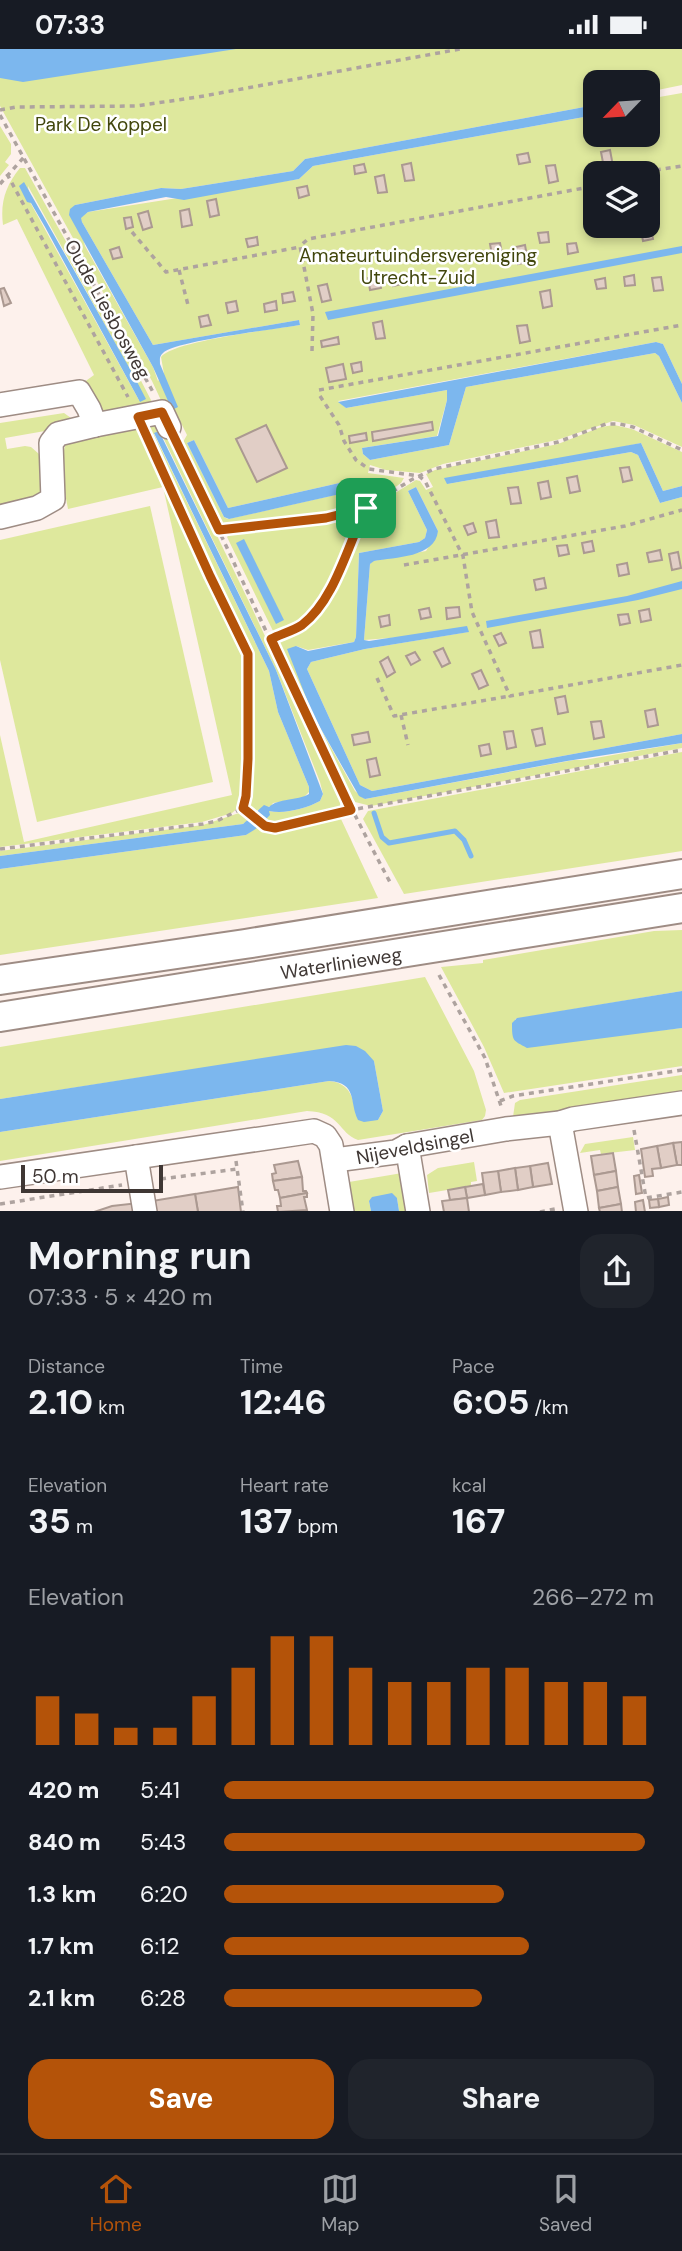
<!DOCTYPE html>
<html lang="en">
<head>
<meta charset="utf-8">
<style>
  body { margin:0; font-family:"DM Sans",sans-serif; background:#20242c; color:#f1f3f6; height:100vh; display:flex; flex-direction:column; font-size:26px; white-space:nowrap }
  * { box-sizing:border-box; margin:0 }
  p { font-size:23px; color:#9ea1a6 }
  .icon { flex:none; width:38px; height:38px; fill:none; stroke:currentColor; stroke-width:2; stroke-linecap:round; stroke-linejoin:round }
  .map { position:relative; height:1162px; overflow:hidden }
  .drawer { display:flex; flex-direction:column; background:#171b24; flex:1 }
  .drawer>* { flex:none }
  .needle { width:46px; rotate:245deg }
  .fabs { position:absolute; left:583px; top:21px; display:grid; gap:14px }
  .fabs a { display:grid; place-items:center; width:77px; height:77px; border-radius:14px; background:#171b24; box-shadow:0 4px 10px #0003; font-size:35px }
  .scale { position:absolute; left:21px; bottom:18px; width:142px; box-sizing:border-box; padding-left:7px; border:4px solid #3f3734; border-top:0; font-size:19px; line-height:24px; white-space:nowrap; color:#3f3734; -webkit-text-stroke:5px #fff; paint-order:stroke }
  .pin { position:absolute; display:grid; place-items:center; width:60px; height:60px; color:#fff; margin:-30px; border-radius:14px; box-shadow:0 4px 10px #0006 }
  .round { display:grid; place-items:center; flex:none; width:74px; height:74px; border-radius:21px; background:#20242c }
  .summary { display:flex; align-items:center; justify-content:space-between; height:119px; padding:0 28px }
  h1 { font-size:38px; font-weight:700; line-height:52px }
  .stats { display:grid; grid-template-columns:repeat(3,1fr); gap:10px; height:119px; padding:7px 28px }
  .stats div { display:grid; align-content:center }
  .stats b { font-size:35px; font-weight:700 }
  .stats small { font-size:19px; font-weight:400 }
  .stats p { font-size:19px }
  .chart { height:196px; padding:14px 28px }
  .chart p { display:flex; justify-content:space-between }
  .chart svg { width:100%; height:126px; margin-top:7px; stroke:#b45309; stroke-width:6 }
  .action { display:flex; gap:14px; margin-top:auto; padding:14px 28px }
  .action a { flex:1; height:80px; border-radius:21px; background:#b45309; color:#fff; font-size:28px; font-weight:700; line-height:80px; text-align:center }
  .action a+a { background:#20242c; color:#f1f3f6 }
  ul { padding:0 28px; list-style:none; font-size:23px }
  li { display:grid; grid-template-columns:112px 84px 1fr; align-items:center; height:52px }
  li i { height:18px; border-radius:9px; background:#b45309 }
  .status { display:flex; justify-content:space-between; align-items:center; height:49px; padding:0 35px; background:#171b24; direction:ltr }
  .status svg { height:19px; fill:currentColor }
  .tabs { display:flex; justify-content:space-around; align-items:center; height:98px; border-top:2px solid #363941; background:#171b24; font-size:19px; color:#9ea1a6 }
  .tabs a { display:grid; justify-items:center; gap:4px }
  .tabs .selected { color:#b45309 }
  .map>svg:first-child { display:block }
  .green { fill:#dee89d; fill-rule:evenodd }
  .water { fill:#7cb7ee }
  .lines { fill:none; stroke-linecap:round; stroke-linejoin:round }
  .stream { stroke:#7cb7ee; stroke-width:5 }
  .building { fill:#e1cec6; stroke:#ab9991; stroke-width:2 }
  .minor-casing { stroke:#9e8c84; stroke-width:26 }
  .major-casing { stroke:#9e8c84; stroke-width:32 }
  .path { stroke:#aea39f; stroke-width:3.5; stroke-dasharray:5 5; stroke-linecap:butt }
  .minor { stroke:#fff; stroke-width:23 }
  .major { stroke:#fff; stroke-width:28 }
  .route-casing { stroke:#fff; stroke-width:14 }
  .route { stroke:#b45309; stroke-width:9 }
  .labels { text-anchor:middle; stroke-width:5; stroke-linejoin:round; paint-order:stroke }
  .park-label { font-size:19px; fill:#41460c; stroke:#fff }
  .street-label { font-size:19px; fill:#3f3734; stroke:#fff }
</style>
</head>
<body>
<div class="status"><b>07:33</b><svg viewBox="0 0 49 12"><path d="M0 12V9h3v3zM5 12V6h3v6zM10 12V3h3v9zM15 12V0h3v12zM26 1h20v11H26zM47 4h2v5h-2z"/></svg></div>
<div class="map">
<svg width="682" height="1163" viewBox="0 0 682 1163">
  <rect width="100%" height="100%" fill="#fdf1ec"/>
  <!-- green -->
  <g class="green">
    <path d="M0,0H682V36L648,43V33H595V56L305,110L293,122L181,140L161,139L75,156L85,197L153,318L158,332L164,325L161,308C172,292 275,280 300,276L299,271L153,296L82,173L80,169L88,163L299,130L313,117L595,66V86H648V50L682,44V335L663,295L656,293L338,352L346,359L447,341V351L437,387L362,399L363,405L370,411L449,396L466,338L655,304L659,307L682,354V398L634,376L613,372L557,391L443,415L420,424L386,421L370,416L368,424L404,429L401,434C391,441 381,449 370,455C344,468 247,483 221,474L185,402L183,393L187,386L178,368L166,362L152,332L0,57ZM595,124H648V177H595ZM194,391L228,459L357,430L369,433L366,439L228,470L224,468L187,394Z"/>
    <path d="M0,77L11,95V105L5,113L9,116L0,127Z"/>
    <path d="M20,119H25L107,266L152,353L149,357L105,365L83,334L94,326L17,170L3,176C0,153 6,136 20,119ZM28,137L119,301L140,353L30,153Z"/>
    <path d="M64,364L71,369L62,371V379L5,389L7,400L25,397L31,398L39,405L45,439L39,448L0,460V374Z"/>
    <path d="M155,374L165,379L251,557L340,749V757L337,762L274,778L262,772L269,766V762C285,765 305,760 320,752L323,745L320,733L276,621L160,382L154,385L269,622L278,663L309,738V743L303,749L273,754L271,757L255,762L253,766L247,754L249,605L149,387L145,376Z"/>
    <path d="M614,376L632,380L682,403V437L663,442L641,394L447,435L631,403L638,406L660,454L682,448V685L372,742L360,736L307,620L311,613L365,600L468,583L364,591L370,515L373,512L426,502L438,482L416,438L408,442L427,481L425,489L419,493L359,504L356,588L354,593L308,601L296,597L313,666L355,742L365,750L574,711H584L682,694V699L371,757L355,753L322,693L276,590L304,577L318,561L336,532L369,460L416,431L420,432L426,441L433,438L426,425L435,421L558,395L601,378Z"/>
    <path d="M140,377L208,528L246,606V710L243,754L232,764L202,773L0,798V686L24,793L232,746L163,438L68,460L60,418L66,393Z"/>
    <path d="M150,457L213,733L37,773L0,611V491Z"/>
    <path d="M363,462C348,496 332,548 304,572C295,579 285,582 275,586L227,488L231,483L237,481L326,471Z"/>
    <path d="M682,703V802L404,845L363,770L368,762Z"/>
    <path d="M242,763L251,769L243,775L0,807V802L203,776Z"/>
    <path d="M336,767L341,770L378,849L0,906V820L246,786L260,776L267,780L276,781Z"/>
    <path d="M682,881V942L515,970L524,996L682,979V1017L504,1044L484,998L441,918L483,914V911L654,882Z"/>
    <path d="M425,928L474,1022L486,1061L485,1067L482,1071L358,1091C338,1084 341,1063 307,1062L0,1112V1083L329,1032C350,1034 353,1048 356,1066L378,1071L383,1062L374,1012L183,1022L0,1050V998Z"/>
    <path d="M682,1026V1048L519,1071L513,1068L515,1054L520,1051Z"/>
    <path d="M633,1088L635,1101L601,1105L600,1101L580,1104L585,1095Z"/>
    <path d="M474,1113L477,1132L471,1133V1137L429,1144L427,1126L438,1119Z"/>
    <path d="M408,1123L415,1162H399L397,1149L369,1152L371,1162H353L349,1133Z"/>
  </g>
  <!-- water -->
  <g class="water">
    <path d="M0,0H236L23,33L0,29Z"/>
    <path d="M595,56V66L313,117L299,130L184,151L166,148L88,163L81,169L82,173L153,296L299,271L300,276C278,280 174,292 163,304C159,308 160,310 160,315L178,358L172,361L153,318L69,166L70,160L75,156L161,139L181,140L293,122L305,110Z"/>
    <path d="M24,133L134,327L146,350L140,353L45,178L31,154L27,153L19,137Z"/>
    <path d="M682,197V204L328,271L325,263Z"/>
    <path d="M656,293L663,295L682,335V354L659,307L655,304L466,338L449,396L370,411L363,405L362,399L438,387L447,351V341L346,359L338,353Z"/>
    <path d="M159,382L276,621L323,745L320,752C305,760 285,765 269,762L270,766L257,779L246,786L0,820V807L243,775L264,756L269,758C278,749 297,752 309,745V738L278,663L269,622L154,384Z"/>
    <path d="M194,391L228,459L357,430L369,433L367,439L229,470L224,468L187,394Z"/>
    <path d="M641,394L663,442L682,437V448L660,454L638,406L631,403L447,435L444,429Z"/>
    <path d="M416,438L438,482C435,509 395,508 374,512L370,515L364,591L369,592L467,577L469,583L365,600L311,613L307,620L360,736L372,742L682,685V694L567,712L365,750L359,747L313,666L287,600L296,597L308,602L354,593L356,588L359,504L419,493L425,489L427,481L408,442Z"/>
    <path d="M244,490L284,571L276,575L236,494Z"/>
    <path d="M682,532V540L638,551L487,579L486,572L627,547Z"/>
    <path d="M682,942V979L527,999C513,991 512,993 512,974L517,969Z"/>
    <path d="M346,996L356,997L365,1002L374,1012L383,1062L378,1071L364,1073L358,1071C349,1053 358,1034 329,1032L0,1083V1050Z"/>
    <path d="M392,1144L397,1149L399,1162H371L369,1152L372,1148Z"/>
  </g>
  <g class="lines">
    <!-- stream -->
    <path class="stream" d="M374,764L382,788L389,794L455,782L464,791L471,807"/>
  </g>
  <!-- building -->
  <g class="building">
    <path d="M610,101L613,117L604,119L601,103Z"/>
    <path d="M528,104L530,113L519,115L517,106Z"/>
    <path d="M411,114L414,131L405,132L402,116Z"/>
    <path d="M364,115L366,123L355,125L354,117Z"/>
    <path d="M555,116L558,132L549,134L546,117Z"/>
    <path d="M384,126L387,143L378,144L375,128Z"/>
    <path d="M307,137L309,146L299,149L297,139Z"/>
    <path d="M216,150L219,166L210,168L207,152Z"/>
    <path d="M189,160L192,176L182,178L180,162Z"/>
    <path d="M148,162L152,178L143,181L138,165Z"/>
    <path d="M131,168L133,178L126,180L124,169Z"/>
    <path d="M648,174H650L653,190L643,192L640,177H648Z"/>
    <path d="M548,183L549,193L540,194L538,184Z"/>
    <path d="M257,188L258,196L248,198L246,190Z"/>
    <path d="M500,194L503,210L493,212L490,195Z"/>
    <path d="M576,194L578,203L568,205L567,195Z"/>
    <path d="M525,196L528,213L518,215L516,198Z"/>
    <path d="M119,198L122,208L113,210L110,201Z"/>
    <path d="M400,226L402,235L393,237L391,228Z"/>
    <path d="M634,226L635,236L625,237L624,228Z"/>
    <path d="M379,227L381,239L370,241L368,229Z"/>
    <path d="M661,228L663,241L654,242L652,229Z"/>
    <path d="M605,229L606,239L597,240L595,231Z"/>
    <path d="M327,235L331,251L322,253L318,237Z"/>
    <path d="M4,239L11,254L4,257L0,240Z"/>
    <path d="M550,241L552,257L543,259L540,243Z"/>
    <path d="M293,243L295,252L283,254L282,245Z"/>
    <path d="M236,252L238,262L228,264L226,254Z"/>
    <path d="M276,252L277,261L265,263L264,255Z"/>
    <path d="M208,266L211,276L201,278L199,268Z"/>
    <path d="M382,272L385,289L376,290L373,274Z"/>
    <path d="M527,276L530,292L520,294L517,277Z"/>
    <path d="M338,288L339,295L322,298L321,292Z"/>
    <path d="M361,313L362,322L353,324L351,315Z"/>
    <path d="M343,315L346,330L329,333L326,319Z"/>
    <path d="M432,373L433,381L373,392L372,383Z"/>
    <path d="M266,376L287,419L257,433L236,390Z"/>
    <path d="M366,384L367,391L350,394L349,387Z"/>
    <path d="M629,418L632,431L623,433L620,419Z"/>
    <path d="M577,427L580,442L570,444L567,429Z"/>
    <path d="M548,432L551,448L541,450L538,434Z"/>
    <path d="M518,438L521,454L511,455L508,439Z"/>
    <path d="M496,471L499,488L489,489L486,473Z"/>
    <path d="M473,474L476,483L468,486L464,477Z"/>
    <path d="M592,492L594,502L584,504L582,494Z"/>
    <path d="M567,496L569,505L559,507L557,497Z"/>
    <path d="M660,501L662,511L649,513L647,504Z"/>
    <path d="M678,503L681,519L672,521L669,505Z"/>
    <path d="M627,514L629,525L619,527L617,516Z"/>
    <path d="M544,529L546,539L536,541L534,531Z"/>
    <path d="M459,558L460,568L447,570L446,559Z"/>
    <path d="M429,559L431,568L421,570L419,561Z"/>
    <path d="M649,560L651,571L641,573L639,562Z"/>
    <path d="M628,565L630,574L620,576L618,566Z"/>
    <path d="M389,566L390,576L381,578L379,568Z"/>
    <path d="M540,581L543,598L533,599L530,583Z"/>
    <path d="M501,584L506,594L499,597L494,587Z"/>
    <path d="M443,599L450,614L442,618L434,603Z"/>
    <path d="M415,603L420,611L411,616L406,607Z"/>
    <path d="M388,608L395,623L387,628L380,613Z"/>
    <path d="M481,621L488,636L479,640L472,625Z"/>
    <path d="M565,647L568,663L558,665L555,649Z"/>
    <path d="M655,660L658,676L648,678L645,662Z"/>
    <path d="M601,672L604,688L594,690L591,673Z"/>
    <path d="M542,679L545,695L536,697L532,681Z"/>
    <path d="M513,682L516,698L507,700L504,683Z"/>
    <path d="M368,683L370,693L354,696L352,686Z"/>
    <path d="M489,695L491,705L481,707L479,697Z"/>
    <path d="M376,709L380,726L370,728L367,711Z"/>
    <path d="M682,1093V1116H677L673,1094Z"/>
    <path d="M673,1094L677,1116L661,1119L657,1097Z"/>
    <path d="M657,1097L661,1119L652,1120L653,1127L645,1128L641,1100Z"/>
    <path d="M613,1104L616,1122L594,1126L591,1107Z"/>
    <path d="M298,1112L302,1128L273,1132L272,1125L276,1124L274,1116Z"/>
    <path d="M548,1114L552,1135L533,1138L530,1117Z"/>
    <path d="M530,1117L533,1138L518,1141L515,1119Z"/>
    <path d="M515,1119L518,1141L501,1143L498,1122Z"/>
    <path d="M498,1122L501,1143L485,1146L482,1124Z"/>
    <path d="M616,1122L618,1138L597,1142L594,1126Z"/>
    <path d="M639,1126L642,1144L636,1145L634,1127Z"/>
    <path d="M302,1128L303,1142H306L307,1144L280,1149L278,1141H275L273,1132Z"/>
    <path d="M483,1135L485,1146L467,1149L465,1138Z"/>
    <path d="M238,1138L241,1163H198L195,1145Z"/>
    <path d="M465,1138L467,1149L450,1151L448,1141Z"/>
    <path d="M618,1138L621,1155L599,1159L597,1142Z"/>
    <path d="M307,1144V1148H304L307,1161L278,1163L277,1157H281L280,1149Z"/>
    <path d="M195,1145L198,1163H154L152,1152Z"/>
    <path d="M668,1148L669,1156L659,1158L658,1150Z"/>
    <path d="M467,1149L469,1163H444L442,1152Z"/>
    <path d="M658,1150L659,1158L650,1159L649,1151Z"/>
    <path d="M643,1151L645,1163H636L635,1153Z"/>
    <path d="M138,1154L139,1163H94L112,1157Z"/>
    <path d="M621,1155L622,1163H600L599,1159Z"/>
  </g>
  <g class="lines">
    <defs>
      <g id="minor">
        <path d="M0,356L79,343L89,360L95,376L162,363L169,378"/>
        <path d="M0,468L37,459L53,450L51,394L58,385L95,376"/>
        <path d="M560,1074L576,1163"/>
        <path d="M407,1097L418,1163"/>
        <path d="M136,1108L145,1163"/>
        <path d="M335,1111L396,1103L407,1097L506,1080L560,1074L573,1070L682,1054"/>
        <path d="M0,1128L314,1082L325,1087L331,1096L342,1163"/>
      </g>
      <g id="major">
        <path d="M0,931L245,895L682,825"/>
        <path d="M0,968L682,859"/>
      </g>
    </defs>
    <!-- minor casing -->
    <use href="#minor" class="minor-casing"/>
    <!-- major casing -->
    <use href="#major" class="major-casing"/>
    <!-- path -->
    <g class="path">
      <path d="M0,61L16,58L136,57L198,48L460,0"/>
      <path d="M0,66L153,343"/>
      <path d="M636,124L682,117"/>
      <path d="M7,125L128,348"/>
      <path d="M0,135L24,108"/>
      <path d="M132,183L166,223L300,198"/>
      <path d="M179,221L188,256"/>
      <path d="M312,302L313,265L300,197L308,190L595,137"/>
      <path d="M319,341L682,276"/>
      <path d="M320,347L339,376L344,392L356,411L369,420L419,427L425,432L463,507L472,563L510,647L682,616"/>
      <path d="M146,386L210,528L248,605V710L246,747L243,759L265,777L275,779L351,761L682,701"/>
      <path d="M178,396C249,542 314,692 391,835"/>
      <path d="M219,481L326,469L366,459L411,431L434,420L558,393L606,375H620L633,378L682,401"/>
      <path d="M404,516L625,477L682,461"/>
      <path d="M271,590C281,585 293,582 302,576C335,551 348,495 366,459"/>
      <path d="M377,629L394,667L510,647"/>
      <path d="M401,666L408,696"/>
      <path d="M0,800L203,775L217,772L243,759"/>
      <path d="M439,926L485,1009L502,1060"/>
      <path d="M500,1052L513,1047L682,1021"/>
      <path d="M634,1081L646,1149L682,1143"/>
      <path d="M236,1112L243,1163"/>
      <path d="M161,1130L237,1120"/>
      <path d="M0,1155L122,1136"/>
      <path d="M540,1163L555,1160"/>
    </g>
    <!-- minor -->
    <use href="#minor" class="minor"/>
    <!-- major -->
    <use href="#major" class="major"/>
  </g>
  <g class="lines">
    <defs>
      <path id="route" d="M162,363L219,481L326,469L366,459C348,495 335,551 302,576C293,582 281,585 271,590L351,761L275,779L265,777L243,759L246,747L248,710V605L210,527L138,368Z"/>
    </defs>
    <!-- route casing -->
    <use href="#route" class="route-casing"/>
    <!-- route -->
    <use href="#route" class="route"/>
  </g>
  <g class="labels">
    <!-- park labels -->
    <g class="park-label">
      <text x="101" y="82">Park De Koppel</text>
      <text x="418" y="213">Amateurtuindersvereniging<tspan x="418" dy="22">Utrecht-Zuid</tspan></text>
    </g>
    <!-- street labels -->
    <g class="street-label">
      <text transform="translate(108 260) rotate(61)" y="7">Oude Liesbosweg</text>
      <text transform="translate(341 914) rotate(-9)" y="7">Waterlinieweg</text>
      <text transform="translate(415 1097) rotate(-11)" y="7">Nijeveldsingel</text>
    </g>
  </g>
</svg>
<div class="fabs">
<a><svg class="needle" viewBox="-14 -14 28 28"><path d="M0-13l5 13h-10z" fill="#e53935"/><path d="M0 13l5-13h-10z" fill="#9ea1a6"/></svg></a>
<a><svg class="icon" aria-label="layers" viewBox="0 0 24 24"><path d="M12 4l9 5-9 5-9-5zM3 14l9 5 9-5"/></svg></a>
</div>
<div class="scale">50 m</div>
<div class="pin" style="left:366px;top:459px;background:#1e9e55"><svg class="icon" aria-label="arrive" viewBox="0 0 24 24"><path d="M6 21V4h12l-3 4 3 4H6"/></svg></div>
</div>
<section class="drawer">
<div class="summary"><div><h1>Morning run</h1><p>07:33 · 5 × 420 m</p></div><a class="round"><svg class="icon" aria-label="share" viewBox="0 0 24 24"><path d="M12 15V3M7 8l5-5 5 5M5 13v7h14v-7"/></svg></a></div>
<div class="stats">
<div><p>Distance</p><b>2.10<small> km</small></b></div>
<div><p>Time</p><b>12:46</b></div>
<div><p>Pace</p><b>6:05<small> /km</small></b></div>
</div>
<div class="stats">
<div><p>Elevation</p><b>35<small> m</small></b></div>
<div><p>Heart rate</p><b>137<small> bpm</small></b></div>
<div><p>kcal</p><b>167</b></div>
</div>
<div class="chart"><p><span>Elevation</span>266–272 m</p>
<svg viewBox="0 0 160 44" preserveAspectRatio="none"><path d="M5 44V27M15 44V33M25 44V38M35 44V38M45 44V27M55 44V17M65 44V6M75 44V6M85 44V17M95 44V22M105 44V22M115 44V17M125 44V17M135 44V22M145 44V22M155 44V27"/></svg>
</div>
<ul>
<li><b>420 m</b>5:41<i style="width:100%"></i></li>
<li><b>840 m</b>5:43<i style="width:98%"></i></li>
<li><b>1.3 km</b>6:20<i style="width:65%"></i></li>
<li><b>1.7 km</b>6:12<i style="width:71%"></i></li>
<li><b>2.1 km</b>6:28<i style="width:60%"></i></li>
</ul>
<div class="action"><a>Save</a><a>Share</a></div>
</section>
<nav class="tabs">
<a class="selected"><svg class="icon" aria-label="home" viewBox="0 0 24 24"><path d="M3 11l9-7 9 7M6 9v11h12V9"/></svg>Home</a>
<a><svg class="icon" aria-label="map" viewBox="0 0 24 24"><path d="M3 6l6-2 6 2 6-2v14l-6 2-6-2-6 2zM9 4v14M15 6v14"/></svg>Map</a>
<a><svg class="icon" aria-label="saved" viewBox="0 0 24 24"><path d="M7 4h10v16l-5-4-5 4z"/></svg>Saved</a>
</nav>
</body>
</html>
